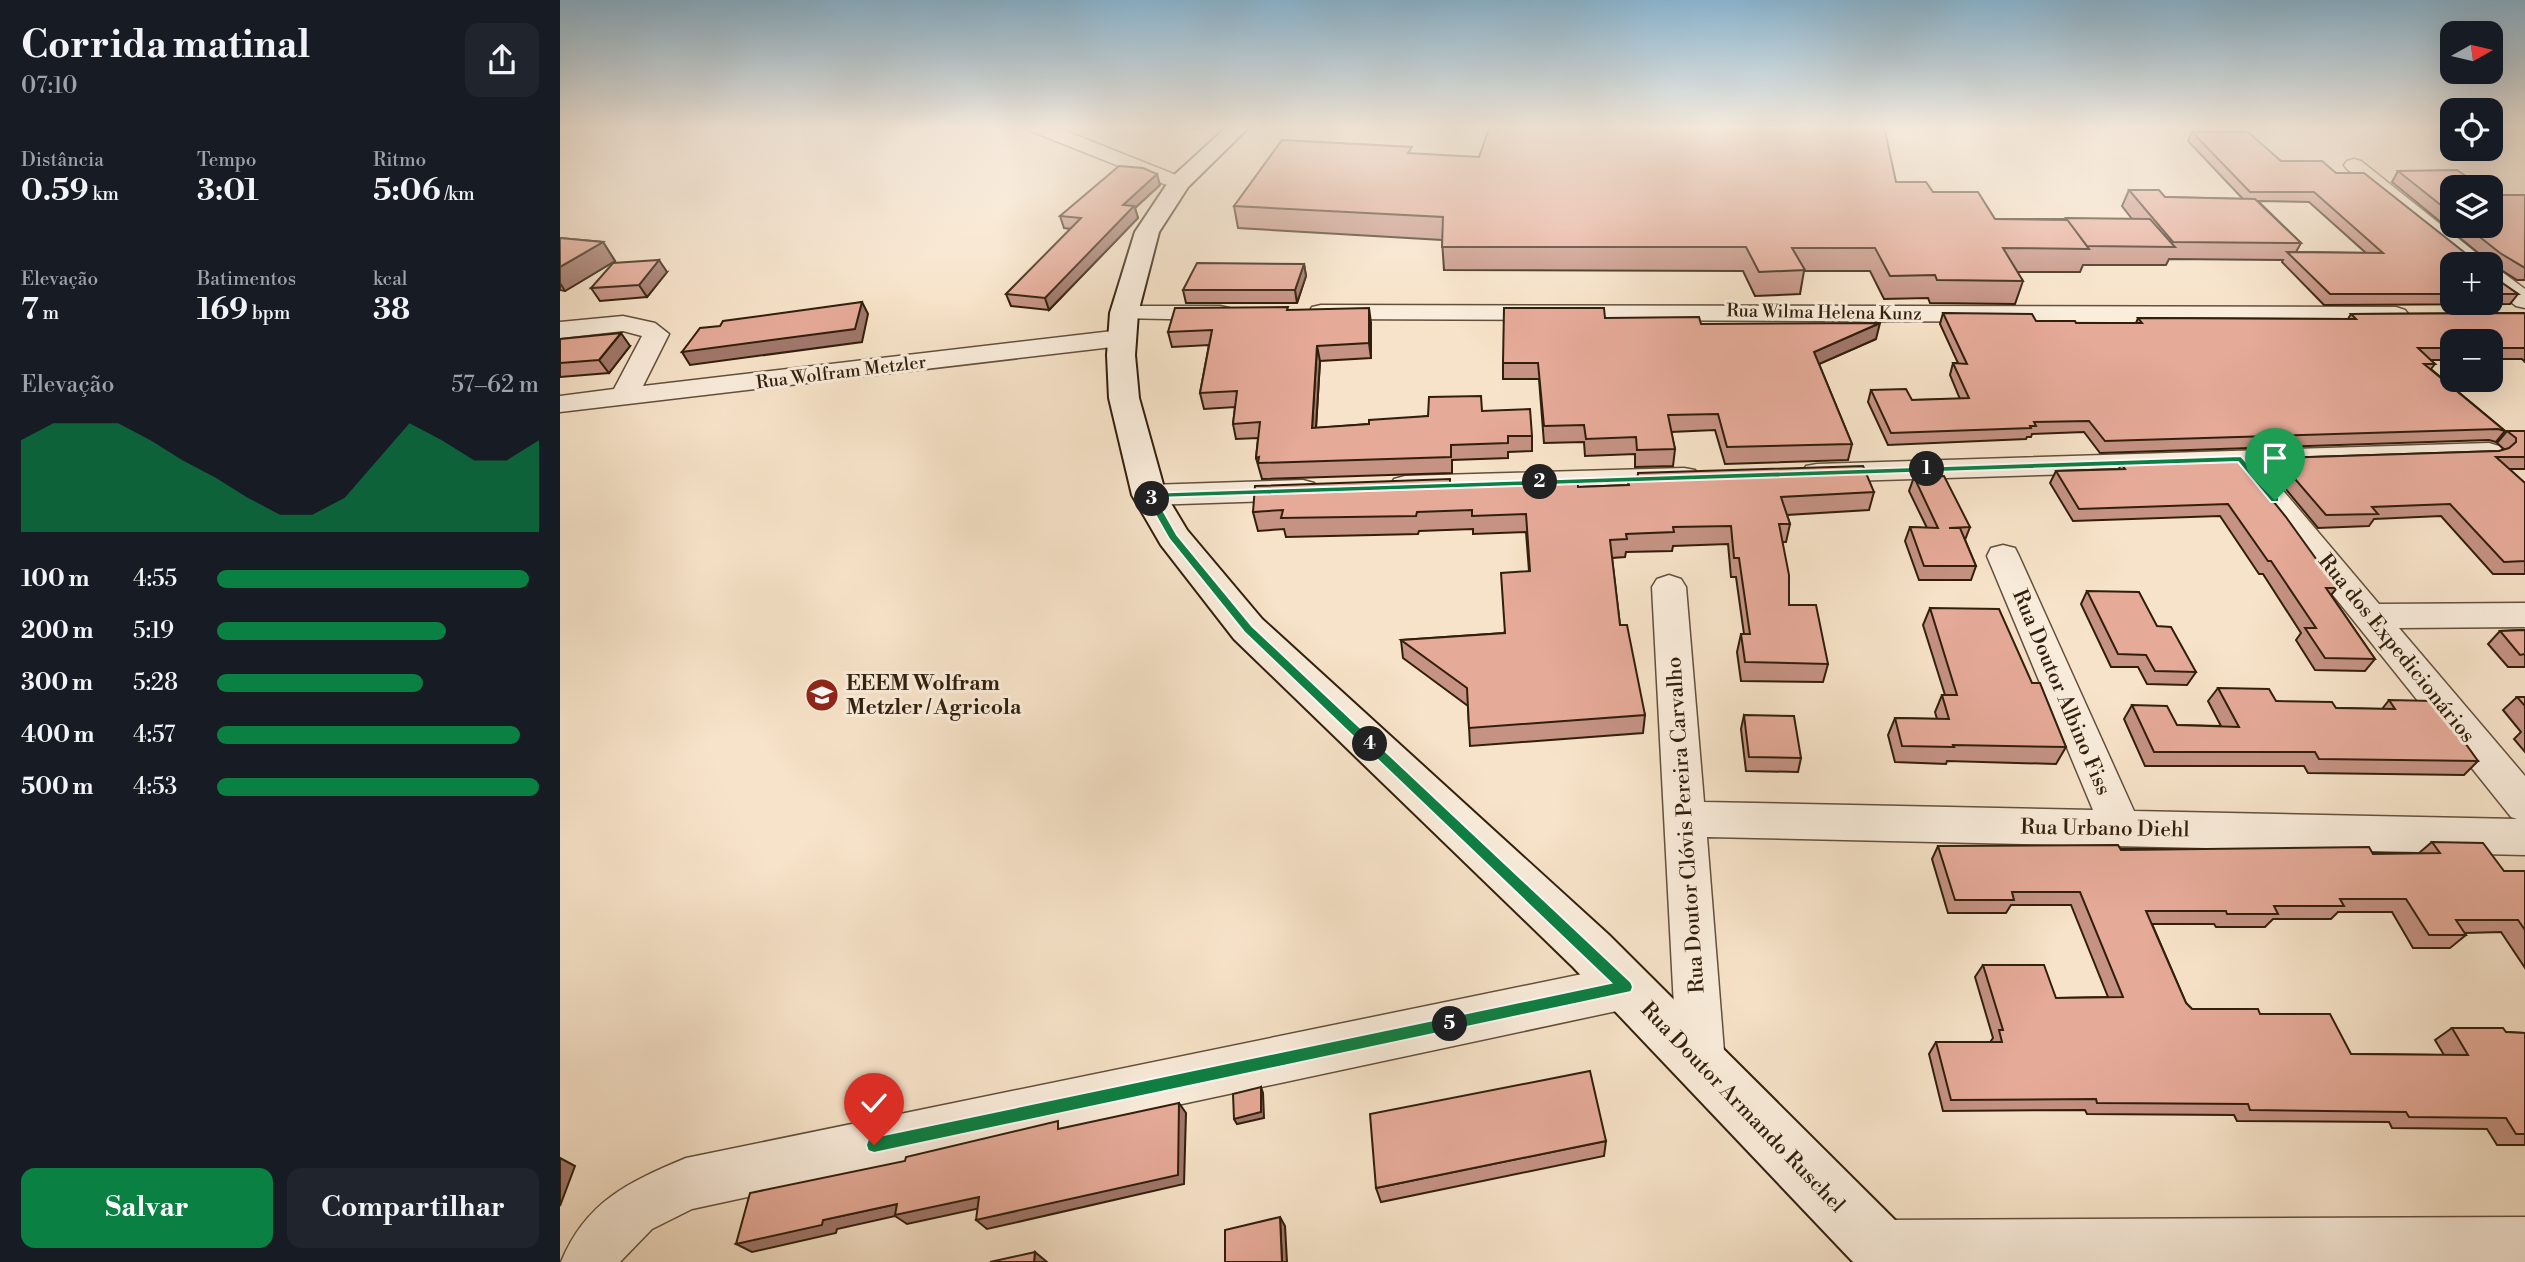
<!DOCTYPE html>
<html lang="pt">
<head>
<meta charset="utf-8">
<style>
  body { margin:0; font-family:"Libre Bodoni",serif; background:#20242c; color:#f1f3f6; height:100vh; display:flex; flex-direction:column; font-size:26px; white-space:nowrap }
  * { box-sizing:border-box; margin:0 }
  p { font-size:23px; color:#9ea1a6 }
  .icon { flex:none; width:38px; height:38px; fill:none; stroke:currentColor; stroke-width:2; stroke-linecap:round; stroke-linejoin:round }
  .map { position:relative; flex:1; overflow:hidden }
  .panel { display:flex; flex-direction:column; background:#171b24; width:560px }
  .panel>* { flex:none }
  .needle { width:46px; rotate:82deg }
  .fabs { position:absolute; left:1880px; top:21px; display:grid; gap:14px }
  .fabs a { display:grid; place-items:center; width:63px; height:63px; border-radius:14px; background:#171b24; box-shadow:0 7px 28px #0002; font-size:35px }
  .pin { position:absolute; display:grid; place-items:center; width:60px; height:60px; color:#fff; margin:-72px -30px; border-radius:50% 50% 50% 0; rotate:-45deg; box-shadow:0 0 7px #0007 }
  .pin .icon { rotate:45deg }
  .km { position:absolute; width:35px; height:35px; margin:-18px; border-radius:50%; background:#222; color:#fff; font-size:19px; line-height:35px; text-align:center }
  .round { display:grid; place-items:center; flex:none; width:74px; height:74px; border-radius:14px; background:#20242c }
  .head { display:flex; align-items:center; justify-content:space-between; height:119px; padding:0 21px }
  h1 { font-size:38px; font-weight:700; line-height:52px }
  .figures { display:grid; grid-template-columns:repeat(3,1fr); gap:10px; height:119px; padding:7px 21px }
  .figures div { display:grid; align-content:center }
  .figures b { font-size:30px; font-weight:700 }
  .figures small { font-size:19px; font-weight:400 }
  .figures p { font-size:19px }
  .chart { height:196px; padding:14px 21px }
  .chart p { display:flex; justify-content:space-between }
  .chart svg { width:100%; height:126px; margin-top:7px; fill:#0b8043; opacity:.7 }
  .action { display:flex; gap:14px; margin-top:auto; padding:14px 21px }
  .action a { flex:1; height:80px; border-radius:14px; background:#0b8043; color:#fff; font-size:28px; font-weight:700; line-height:80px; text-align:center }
  .action a+a { background:#20242c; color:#f1f3f6 }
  ul { padding:0 21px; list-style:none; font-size:23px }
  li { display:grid; grid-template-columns:112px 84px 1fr; align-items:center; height:52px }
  li i { height:18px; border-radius:9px; background:#0b8043 }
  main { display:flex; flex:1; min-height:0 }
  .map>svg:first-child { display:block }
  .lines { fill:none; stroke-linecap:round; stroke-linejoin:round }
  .minor-casing { stroke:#62503b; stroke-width:3 }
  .secondary-casing { stroke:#311f0c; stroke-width:4 }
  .minor { fill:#faeddc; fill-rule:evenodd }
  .secondary { fill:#faeddc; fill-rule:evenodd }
  .wall { fill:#c59283; stroke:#311f0c; stroke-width:2; fill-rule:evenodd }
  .shaded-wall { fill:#a0776a; stroke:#311f0c; stroke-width:2 }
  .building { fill:#e5aa98; stroke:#311f0c; stroke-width:2 }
  .route { fill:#0b8043; stroke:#fff; stroke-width:2 }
  .labels { text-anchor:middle; stroke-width:6; stroke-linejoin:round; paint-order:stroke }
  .far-street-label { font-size:18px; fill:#311f0c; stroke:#faeddc }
  .street-label { font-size:21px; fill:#311f0c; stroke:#faeddc }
  .poi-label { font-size:21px; font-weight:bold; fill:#311f0c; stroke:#faeddc; text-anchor:start }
</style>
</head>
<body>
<main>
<section class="panel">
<div class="head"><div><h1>Corrida matinal</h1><p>07:10</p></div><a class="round"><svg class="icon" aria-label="share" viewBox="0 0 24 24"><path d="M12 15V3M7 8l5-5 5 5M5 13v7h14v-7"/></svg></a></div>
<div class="figures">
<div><p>Distância</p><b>0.59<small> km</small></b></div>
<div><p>Tempo</p><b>3:01</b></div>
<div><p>Ritmo</p><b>5:06<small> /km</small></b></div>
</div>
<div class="figures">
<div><p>Elevação</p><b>7<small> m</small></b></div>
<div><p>Batimentos</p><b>169<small> bpm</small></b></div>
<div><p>kcal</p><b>38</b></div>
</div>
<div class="chart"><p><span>Elevação</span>57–62 m</p>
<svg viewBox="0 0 160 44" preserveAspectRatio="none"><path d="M0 44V12L10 6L20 6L30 6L40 12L50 19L60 25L70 32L80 38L90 38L100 32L110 19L120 6L130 12L140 19L150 19L160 12V44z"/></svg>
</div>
<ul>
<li><b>100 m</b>4:55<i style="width:97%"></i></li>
<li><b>200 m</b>5:19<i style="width:71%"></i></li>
<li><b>300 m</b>5:28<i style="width:64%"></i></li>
<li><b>400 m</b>4:57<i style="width:94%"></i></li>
<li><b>500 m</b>4:53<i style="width:100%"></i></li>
</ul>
<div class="action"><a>Salvar</a><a>Compartilhar</a></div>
</section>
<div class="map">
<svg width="1965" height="1262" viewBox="0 0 1965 1262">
  <rect width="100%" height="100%" fill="#f7e3c9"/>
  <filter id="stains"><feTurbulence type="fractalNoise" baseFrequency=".00286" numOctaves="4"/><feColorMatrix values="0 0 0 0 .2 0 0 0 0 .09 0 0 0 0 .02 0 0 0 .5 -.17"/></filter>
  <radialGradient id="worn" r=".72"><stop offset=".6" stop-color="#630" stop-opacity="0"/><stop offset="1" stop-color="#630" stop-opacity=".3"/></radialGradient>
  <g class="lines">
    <defs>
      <g id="minor">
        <path d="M466,126H493L626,179L629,183L626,187H612L468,130Z"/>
        <path d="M1794,159L1801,161L1930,264H1904L1787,169L1784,165L1787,161Z"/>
        <path d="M1930,267L1938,269L1965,289V308L1956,306L1930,286Z"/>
        <path d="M761,305L1836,307L1845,310L1849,315L1845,320L1836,323L761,319L752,317L749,312L752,307Z"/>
        <path d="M564,306H660L669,308L672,313L669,318L660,320L555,318L552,313L555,308Z"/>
        <path d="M63,316L95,323L109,334L83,386L561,330L570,333L574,338L570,343L561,346L0,412V396L54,389L82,336L63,331L0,338V322Z"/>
        <path d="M1929,443L1939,446L1944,452L1939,458L1929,461L1704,468L1819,604L1965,603V627L1839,628L1965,776V855L1147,837L1165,1064L1158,1081L1141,1088L1124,1081L1117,1064L1092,587L1097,579L1109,575L1121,579L1126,587L1144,802L1533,810L1427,556L1431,548L1443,545L1455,548L1459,556L1574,811L1957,819L1951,817L1672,469L1257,482L1246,480L1242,473L1246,466L1257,464Z"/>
        <path d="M1124,468L1135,470L1139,477L1135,484L1124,486L845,496L834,493L830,486L834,479L845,476Z"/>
        <path d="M743,480L754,483L758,490L754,497L743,500L589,505L578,502L574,495L578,488L589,485Z"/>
        <path d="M1066,965L1082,971L1089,987L1082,1003L1066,1009L132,1209L92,1229L60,1262H1C26,1201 69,1182 126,1158Z"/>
        <path d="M1965,1217V1262H1299L1293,1247L1301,1228L1320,1220Z"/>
      </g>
      <path id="secondary" d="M668,126H690L628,187L599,232L578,313L575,355L579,398L606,495L627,530L702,619L1049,935L1356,1241L1365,1262H1293L1013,967L674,639L601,545L572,495L549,398L547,355L550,313L575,232L611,178Z"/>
    </defs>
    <!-- minor casing -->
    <use href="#minor" class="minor-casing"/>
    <!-- secondary casing -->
    <use href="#secondary" class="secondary-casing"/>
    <!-- minor -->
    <use href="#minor" class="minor"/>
    <!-- secondary -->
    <use href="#secondary" class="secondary"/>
  </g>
  <!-- wall -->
  <g class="wall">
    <path d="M611,126H649L645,130L611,127Z"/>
    <path d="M1632,132L1721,161L1776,173L1909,256H1922L1832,182L1838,171L1892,187V226H1930L1932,195H1965V280H1957L1935,266V278L1958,294L1950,304L1764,305L1722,262L1723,260L1609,259L1606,265H1523L1520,272H1457L1463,281L1455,304L1370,303L1368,298L1324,299L1310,271H1244L1240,294L1195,296L1183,271L884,270L882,240L678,228L674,206L853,154L1336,182L1373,192L1435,219H1572L1562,206L1569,190L1605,197L1683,199L1628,141ZM1698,201L1749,202L1806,253L1736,252L1741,243ZM1892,264H1930V303H1892Z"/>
    <path d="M600,185L575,208L578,218L489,310L451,306L446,294L511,229L504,228L500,216Z"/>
    <path d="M0,238L43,242L55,261L5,291L0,290Z"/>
    <path d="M744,264L746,276L737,303H626L623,290Z"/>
    <path d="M107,272L87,297L40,301L31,288Z"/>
    <path d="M728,310L811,323V358L760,361L756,428L809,424L868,416L922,411L972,436V451L948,452V458L892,460V473L702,479L696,458L698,438L676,439L673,424L675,407L644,409L640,393L649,345L612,347L608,332Z"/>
    <path d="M1383,313L1476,321L1516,323H1576L1578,318L1788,319L1791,314L1965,313V362L1962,359H1930V341H1892V360H1870L1875,364L1871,369L1945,431L1936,442L1929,440L1540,453L1524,432L1472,434L1471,437H1467L1466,439L1328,445L1308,402L1311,390L1352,400L1400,399L1390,375L1393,363H1398L1380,324Z"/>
    <path d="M1045,318L1141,324L1316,339L1259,364L1292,444L1288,460L1165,464L1155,430L1111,432L1115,449L1113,466L1075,467V454L1025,456L1024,442L984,443L979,379H943V363Z"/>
    <path d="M0,339L70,346L49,373L0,377Z"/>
    <path d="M1947,431H1965V469H1949L1965,483V574H1933L1881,516L1814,519L1809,526L1758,528L1710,470L1717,458L1939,451L1945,450L1937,443Z"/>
    <path d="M1679,459L1777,588L1771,595L1815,659L1805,671L1755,670L1736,640L1741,633L1703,574H1699L1660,516L1513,521L1490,483L1496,471L1559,469L1561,463Z"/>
    <path d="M1078,473L1314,492L1309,510L1227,515L1230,524L1226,542H1222L1229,605L1268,664L1263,682L1181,681L1177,652L1181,634H1184L1176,577H1171L1168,544L1113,546L1112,551L1066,552L1065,557L1052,558L1060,625L1085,715L1083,733L910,746L908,706L843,658L841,640L944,633L969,571L966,532L913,534V529L859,531L858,534L726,537L724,529L698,531L693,512L891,488L1018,487L1068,485V481H1077Z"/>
    <path d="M1354,477L1410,527L1405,540L1416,566L1411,580H1359L1345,541L1350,527L1367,528L1349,491Z"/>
    <path d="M1527,591L1597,626L1636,672L1627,685L1587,684L1578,667H1551L1521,604Z"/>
    <path d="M1370,608L1472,683L1506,747L1496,764L1387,761L1386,764L1335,762L1328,735L1335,718L1377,719L1375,712L1382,695H1385L1363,625Z"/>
    <path d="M1965,630V667H1948L1928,644L1940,631Z"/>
    <path d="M1658,688L1716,701L1776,708L1822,709L1829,700L1918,761L1904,775L1748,773L1744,766H1585L1564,719L1572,705L1617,725L1661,726L1648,701Z"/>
    <path d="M1957,697H1965V752L1954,739L1961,732L1943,710Z"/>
    <path d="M1184,715L1241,758L1238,772L1186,771L1181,729Z"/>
    <path d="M1872,842L1944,871H1965V968L1941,932L1905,933L1906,935L1890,948H1853L1832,912H1778L1771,919H1713L1705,927H1656L1654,924H1592L1626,1003L1632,1009L1700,1014L1791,1054L1884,1055L1875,1040L1892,1028L1946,1032L1965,1033V1145H1937L1927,1129L1832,1128L1829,1122L1677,1121L1674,1115L1527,1114L1525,1110L1383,1111L1369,1054L1376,1042H1430L1433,1038L1415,977L1423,965L1496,998L1548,997L1511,905H1451L1446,913H1388L1372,859L1378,846L1859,853Z"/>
    <path d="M1046,1141L1044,1156L821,1202L816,1188Z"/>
  </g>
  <!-- shaded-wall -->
  <g class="shaded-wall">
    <path d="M597,174L600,185L575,208L578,218L489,310L485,298L563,205Z"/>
    <path d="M43,242L55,261L5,291L0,283V267Z"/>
    <path d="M99,260L107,272L87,297L79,285Z"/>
    <path d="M744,264L746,276L737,303L735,290Z"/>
    <path d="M302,302L308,314L302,342L130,365L122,352Z"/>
    <path d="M809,308L811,323V358L809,343Z"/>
    <path d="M1320,323L1316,339L1250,368L1254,352Z"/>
    <path d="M61,333L70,346L49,373L39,360Z"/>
    <path d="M757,346L760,361L755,443L752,428Z"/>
    <path d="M701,1087L703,1093L704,1118L677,1124L674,1119Z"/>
    <path d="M619,1103L626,1113L624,1184L427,1229L416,1220Z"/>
    <path d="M0,1158L15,1166L0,1206Z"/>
    <path d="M419,1197L430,1206L347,1224L335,1216L277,1229L276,1233L192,1252L176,1244L263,1220L337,1204Z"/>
    <path d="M720,1217L725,1226L727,1262H722Z"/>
    <path d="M475,1252L487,1262H474Z"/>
  </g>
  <!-- building -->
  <g class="building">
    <path d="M930,126H1324L1336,182H1366L1373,192H1418L1435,219L1508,220L1529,249L1443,248L1463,281L1377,280L1375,275L1330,276L1315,248H1232L1245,270L1199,272L1186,247H882L883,217L674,206L722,140L852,147L848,153L919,157Z"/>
    <path d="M1632,132H1688L1721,161H1762L1776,173H1804L1909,256L1934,257L1935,278L1958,294H1930V264H1892V294H1770L1727,252L1823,253L1754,192H1690Z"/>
    <path d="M559,166L583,168L597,174L563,205L574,206L485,298L446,294L521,218L500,216Z"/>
    <path d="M1897,170L1922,187H1892V214L1838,171Z"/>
    <path d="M1569,190H1599L1605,197L1695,199L1741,243L1613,242Z"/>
    <path d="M1930,193L1932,195H1965V268L1940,253L1906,226H1930Z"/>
    <path d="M1506,218L1590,219L1615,247L1527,246Z"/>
    <path d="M0,238L43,242L0,267Z"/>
    <path d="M99,260L79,285L31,288L53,263Z"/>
    <path d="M637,263L744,264L735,290H623Z"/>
    <path d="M302,302L295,329L122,352L140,328L160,326L163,321Z"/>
    <path d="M728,307L727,310L809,308V343L757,346L752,428L809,424V420L868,416L869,397L921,396L922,411L970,409L972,436H948V443L891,445V457L698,463L699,457L696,458L700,422L673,424L677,391L640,393L652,330L608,332L615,308Z"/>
    <path d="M944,308H1044L1045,318L1139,317L1141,324L1320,323L1254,352L1292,444L1167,447L1158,414L1108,415L1115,449L1077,450L1076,437L1026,439L1024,425L984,426L978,363H943Z"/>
    <path d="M1383,313L1472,314L1476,321H1515L1516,323H1582L1578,318L1796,319L1791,314L1965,313V348H1930V341H1892V348H1858L1875,364H1864L1945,431L1938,429L1545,441L1529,421L1474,422L1476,426H1470L1471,428L1331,433L1311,390L1346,389L1352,400L1409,398L1393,363L1407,364Z"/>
    <path d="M61,333L39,360L0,363V339Z"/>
    <path d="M1947,431H1965V457H1936L1965,483V561L1944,562L1890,504L1812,507L1818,514L1766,515L1717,458L1939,451L1949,448L1956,442V438Z"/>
    <path d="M1679,459L1726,517L1777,588H1766L1815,659L1765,658L1745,628H1756L1711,561H1708L1668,504L1519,509L1496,471L1565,469L1561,463Z"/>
    <path d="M1303,466L1314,492L1221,497L1230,524H1219L1229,575V605H1256L1268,664L1185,662L1181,634H1190L1179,558H1174L1171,526L1113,527L1114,532L1066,534L1067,539L1050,540L1060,625H1067L1085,715L909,728L907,688L841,640L945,633L941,573L970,571L966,514L912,516V510L857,512L856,516L721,518L723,510L693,512L695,486L890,479V488L1018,483V487L1069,485L1068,481H1078V473Z"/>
    <path d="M1384,476L1410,527L1389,528H1400L1416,566H1364L1350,527L1378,528L1354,477Z"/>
    <path d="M1527,591L1579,592L1597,626L1611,627L1636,672L1595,671L1586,655L1558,654Z"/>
    <path d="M1370,608L1439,609L1472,683H1480L1506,747L1393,745L1394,747L1342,746L1335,718L1389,719L1382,695H1397Z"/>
    <path d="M1965,630V654L1960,655L1940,631Z"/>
    <path d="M1658,688L1709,689L1716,701L1772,702L1776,708L1835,709L1829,700L1875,701L1918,761L1759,759L1755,752H1594L1572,705L1607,706L1617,725L1679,727Z"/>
    <path d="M1957,697H1965V706Z"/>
    <path d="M1184,715L1234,716L1241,758L1189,757Z"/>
    <path d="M1872,842L1923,843L1944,871H1965V930L1958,920H1896L1906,935H1869L1846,899H1780L1784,906H1714L1718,914H1667L1666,911H1586L1626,1003L1632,1009H1698L1700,1014H1770L1791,1054L1908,1055L1892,1028H1943L1946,1032L1965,1033V1134H1956L1946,1118L1849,1117L1846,1112L1690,1110L1688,1104L1537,1103L1536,1099L1391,1100L1376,1042H1442L1439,1030H1443L1423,965H1484L1496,998L1563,997L1520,892H1452L1454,900H1395L1378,846L1558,845L1561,850L1809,847L1813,854L1880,853Z"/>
    <path d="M1030,1071L1046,1141L816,1188L810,1114Z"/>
    <path d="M701,1087V1112L674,1119L673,1094Z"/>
    <path d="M619,1103L618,1175L416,1220L419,1197L335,1215L337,1204L263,1220L262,1225L176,1244L190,1193L345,1161L346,1157L498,1121V1129Z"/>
    <path d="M720,1217L722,1262H665V1230Z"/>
    <path d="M475,1252L474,1262H430Z"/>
  </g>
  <!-- sky -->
  <linearGradient id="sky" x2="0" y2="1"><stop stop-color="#8ab8d5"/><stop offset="0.42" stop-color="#fbf2e7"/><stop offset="1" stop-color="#fbf2e7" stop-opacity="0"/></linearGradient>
  <rect width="1965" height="303" fill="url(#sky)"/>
  <!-- route -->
  <path class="route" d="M1681,456L1719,498V502H1711L1678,462L596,498L617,535L692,626L1071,982L1073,987L1071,992L314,1153L308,1151L306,1145L308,1139L314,1137L1051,983L684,632L609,539L584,495L586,493Z"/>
  <!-- icons -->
  <defs>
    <symbol id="university-disc" viewBox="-11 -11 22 22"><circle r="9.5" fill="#8f2418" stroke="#faeddc"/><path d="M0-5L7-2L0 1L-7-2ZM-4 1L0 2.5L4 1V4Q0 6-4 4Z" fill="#fff"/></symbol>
  </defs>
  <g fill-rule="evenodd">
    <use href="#university-disc" x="243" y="676" width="38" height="38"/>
  </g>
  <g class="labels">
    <!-- far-street labels -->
    <g class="far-street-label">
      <text transform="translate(1264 312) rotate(1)" y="6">Rua Wilma Helena Kunz</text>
      <text transform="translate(281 372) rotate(-7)" y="6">Rua Wolfram Metzler</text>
    </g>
    <!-- street labels -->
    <g class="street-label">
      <text transform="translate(1837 648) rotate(51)" y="7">Rua dos Expedicionários</text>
      <text transform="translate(1502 692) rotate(67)" y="7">Rua Doutor Albino Fiss</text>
      <text transform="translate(1125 825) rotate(-94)" y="7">Rua Doutor Clóvis Pereira Carvalho</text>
      <text transform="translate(1545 828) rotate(1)" y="7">Rua Urbano Diehl</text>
      <text transform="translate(1183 1107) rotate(46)" y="7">Rua Doutor Armando Ruschel</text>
    </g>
    <!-- poi labels -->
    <g class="poi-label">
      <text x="286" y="690">EEEM Wolfram<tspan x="286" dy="24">Metzler / Agricola</tspan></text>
    </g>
  </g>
  <rect width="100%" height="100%" filter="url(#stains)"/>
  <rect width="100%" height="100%" fill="url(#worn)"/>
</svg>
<div class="fabs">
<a><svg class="needle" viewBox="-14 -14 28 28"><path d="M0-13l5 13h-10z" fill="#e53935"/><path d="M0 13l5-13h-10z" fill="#9ea1a6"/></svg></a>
<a><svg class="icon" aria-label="locate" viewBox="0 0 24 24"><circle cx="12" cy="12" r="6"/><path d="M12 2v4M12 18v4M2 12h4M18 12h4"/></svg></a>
<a><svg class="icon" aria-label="layers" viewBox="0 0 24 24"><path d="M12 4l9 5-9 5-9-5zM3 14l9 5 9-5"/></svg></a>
<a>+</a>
<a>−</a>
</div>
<div class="pin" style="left:1715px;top:500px;background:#1e9e55"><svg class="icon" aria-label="arrive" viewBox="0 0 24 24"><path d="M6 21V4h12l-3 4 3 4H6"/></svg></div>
<div class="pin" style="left:314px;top:1145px;background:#d93025"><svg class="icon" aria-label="check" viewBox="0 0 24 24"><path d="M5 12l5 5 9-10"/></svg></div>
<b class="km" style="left:1367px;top:469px">1</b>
<b class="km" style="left:980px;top:482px">2</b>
<b class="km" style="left:592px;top:499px">3</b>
<b class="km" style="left:810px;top:744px">4</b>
<b class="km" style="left:890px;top:1024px">5</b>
</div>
</main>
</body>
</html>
